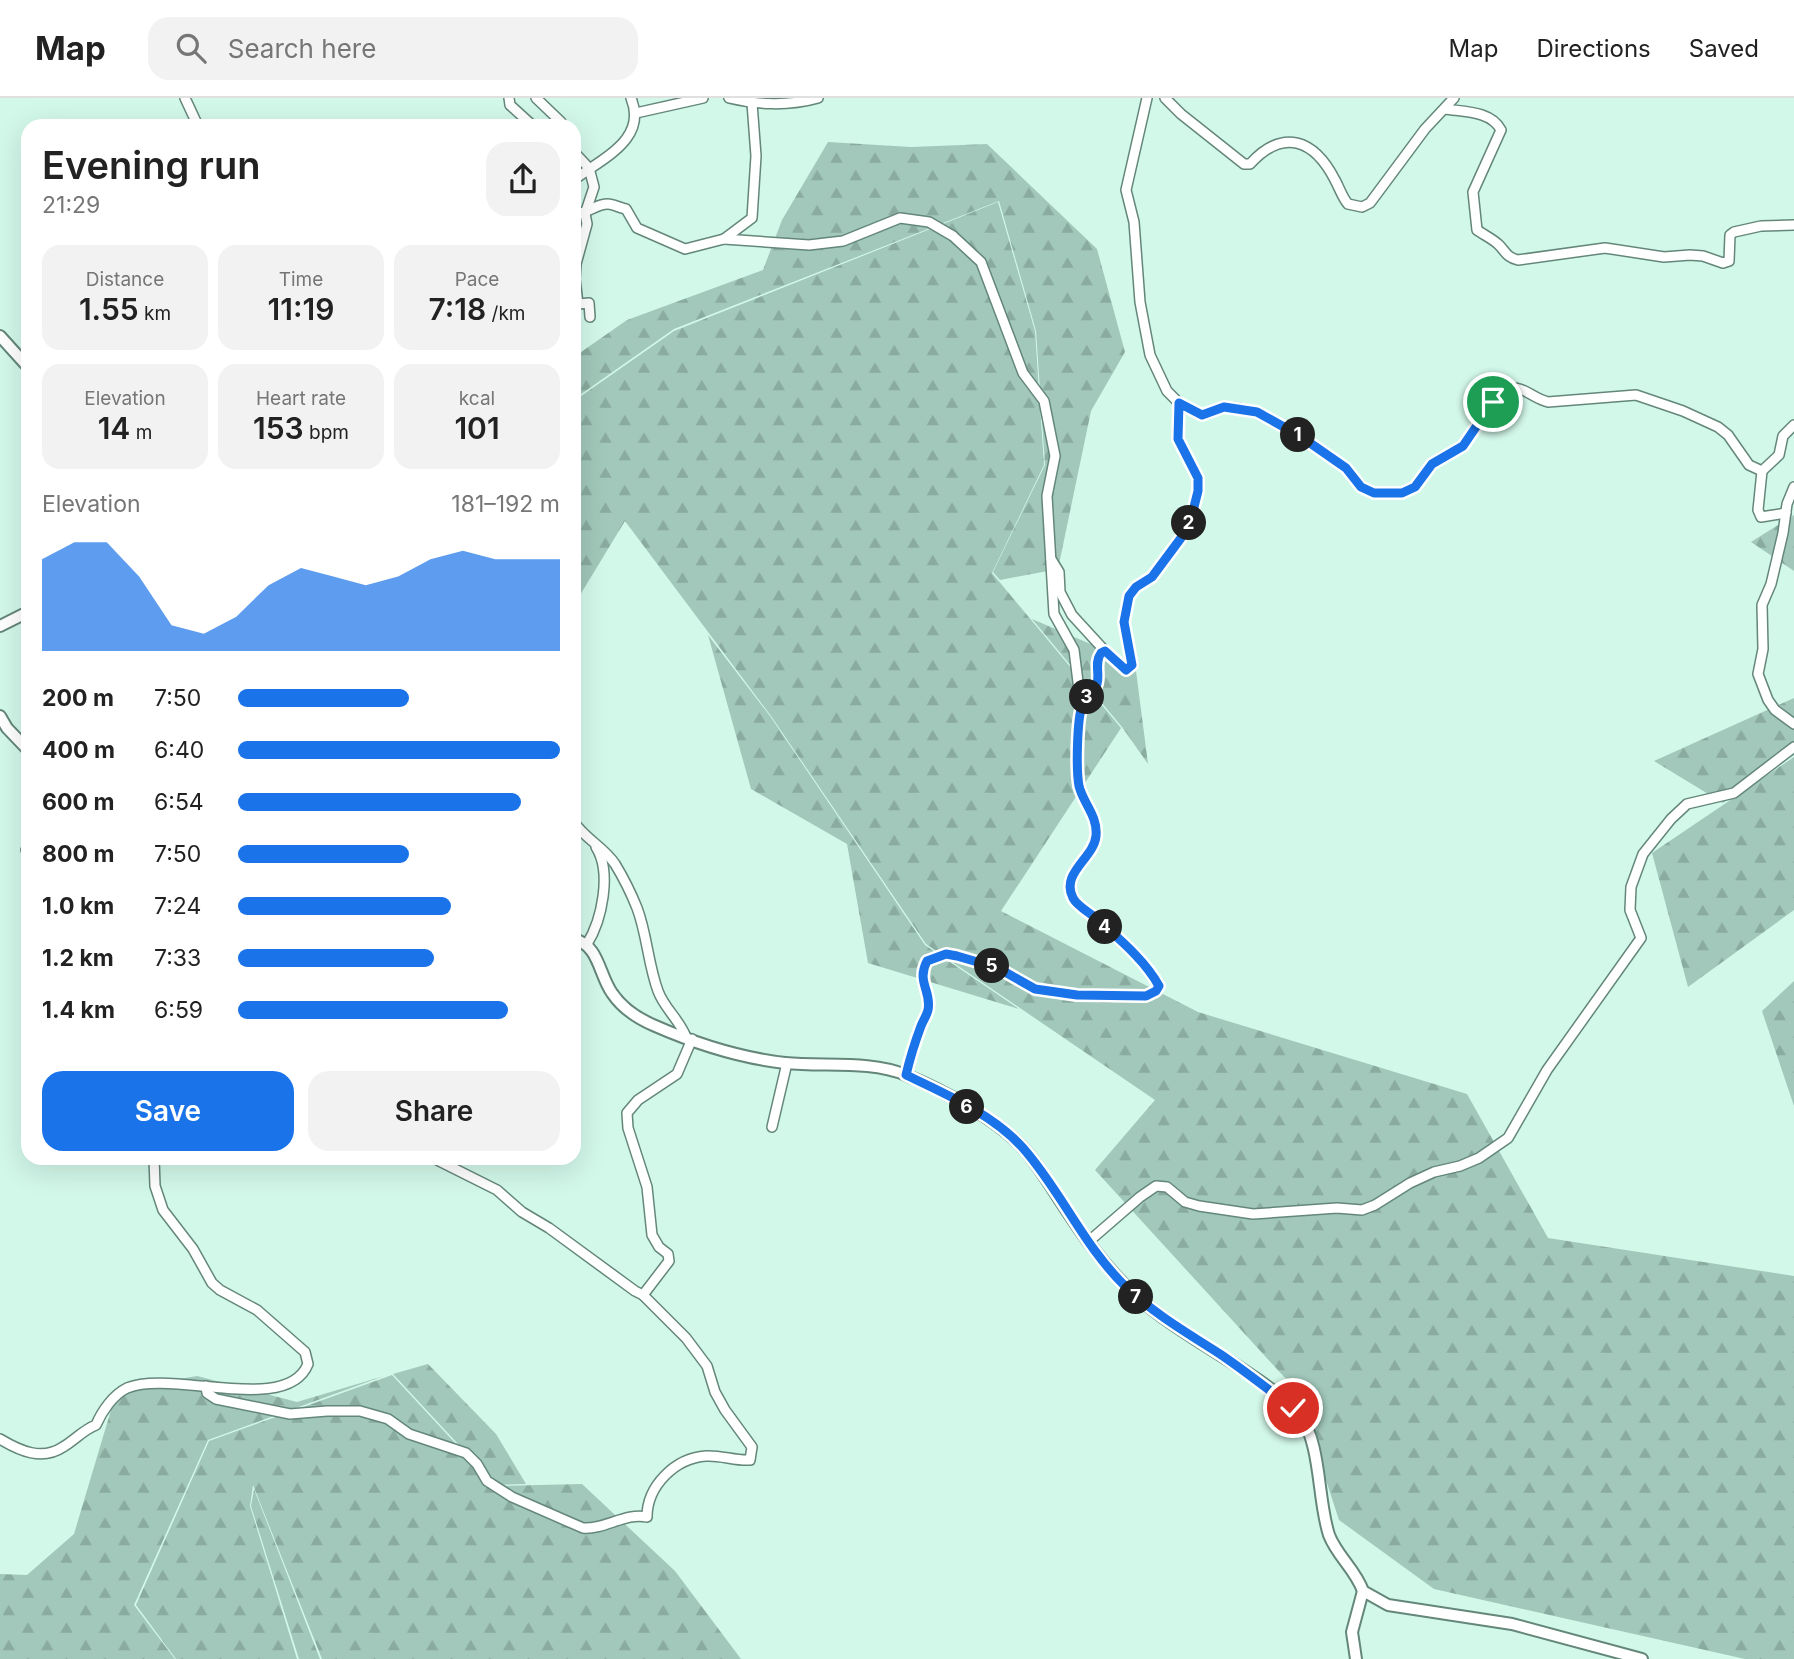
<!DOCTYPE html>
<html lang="en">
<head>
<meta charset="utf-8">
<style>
  body { margin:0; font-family:Inter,sans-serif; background:#f2f2f2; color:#222; height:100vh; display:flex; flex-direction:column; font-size:26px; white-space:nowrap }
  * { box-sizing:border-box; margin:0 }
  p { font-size:23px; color:#767676 }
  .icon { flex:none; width:38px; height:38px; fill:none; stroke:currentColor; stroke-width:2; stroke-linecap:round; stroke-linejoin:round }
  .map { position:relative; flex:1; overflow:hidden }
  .details { position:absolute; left:21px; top:21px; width:560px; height:1046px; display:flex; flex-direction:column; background:#fff; border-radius:21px; box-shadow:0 7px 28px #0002 }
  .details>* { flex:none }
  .pin { position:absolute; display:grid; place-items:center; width:60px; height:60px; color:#fff; margin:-30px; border:4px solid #fff; border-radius:50%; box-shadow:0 2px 7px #0007 }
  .km { position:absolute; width:35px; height:35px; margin:-18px; border-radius:50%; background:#222; color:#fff; font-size:19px; line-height:35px; text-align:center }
  .round { display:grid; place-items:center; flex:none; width:74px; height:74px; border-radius:21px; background:#f2f2f2 }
  .summary { display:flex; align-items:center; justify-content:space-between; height:119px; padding:0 21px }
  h1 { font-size:38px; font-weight:600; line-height:52px }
  .figures { display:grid; grid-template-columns:repeat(3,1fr); gap:10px; height:119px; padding:7px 21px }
  .figures div { display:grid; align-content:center; border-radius:18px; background:#f2f2f2; text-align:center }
  .figures b { font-size:30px; font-weight:600 }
  .figures small { font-size:19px; font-weight:400 }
  .figures p { font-size:19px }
  .chart { height:196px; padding:14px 21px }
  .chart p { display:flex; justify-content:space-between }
  .chart svg { width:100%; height:126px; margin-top:7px; fill:#1a73e8; opacity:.7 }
  .button { display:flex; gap:14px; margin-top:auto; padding:14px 21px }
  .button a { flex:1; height:80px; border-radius:21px; background:#1a73e8; color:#fff; font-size:28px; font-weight:600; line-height:80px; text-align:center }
  .button a+a { background:#f2f2f2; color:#222 }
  ul { padding:0 21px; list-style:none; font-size:23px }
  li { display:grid; grid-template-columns:112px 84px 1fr; align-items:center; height:52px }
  li i { height:18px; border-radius:9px; background:#1a73e8 }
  header { display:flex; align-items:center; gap:42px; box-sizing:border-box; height:98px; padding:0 35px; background:#fff; border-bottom:2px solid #e0e0e0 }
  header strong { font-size:33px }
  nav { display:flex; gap:38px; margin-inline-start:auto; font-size:24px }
  .search { width:490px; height:63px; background:#f2f2f2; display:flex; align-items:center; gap:18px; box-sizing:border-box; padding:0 24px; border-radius:21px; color:#767676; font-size:26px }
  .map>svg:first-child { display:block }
  .forest { fill:url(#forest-firs) }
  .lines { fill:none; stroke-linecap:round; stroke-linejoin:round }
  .minor-casing { stroke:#64877a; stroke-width:12 }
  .tertiary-casing { stroke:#64877a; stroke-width:14 }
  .minor { stroke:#fff; stroke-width:9 }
  .tertiary { stroke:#fff; stroke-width:10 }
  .route-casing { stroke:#fff; stroke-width:14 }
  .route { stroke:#1a73e8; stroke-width:9 }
</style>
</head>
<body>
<header>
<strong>Map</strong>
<div class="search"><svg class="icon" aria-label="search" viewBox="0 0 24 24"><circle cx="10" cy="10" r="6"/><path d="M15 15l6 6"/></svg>Search here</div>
<nav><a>Map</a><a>Directions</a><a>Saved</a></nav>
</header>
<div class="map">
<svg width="1794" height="1561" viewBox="0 0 1794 1561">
  <defs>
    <pattern id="forest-firs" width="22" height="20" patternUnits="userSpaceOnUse" patternTransform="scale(1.75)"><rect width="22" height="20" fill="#a1c8ba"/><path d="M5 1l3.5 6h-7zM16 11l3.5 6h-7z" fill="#8aab9f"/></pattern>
  </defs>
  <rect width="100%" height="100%" fill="#d2f8ea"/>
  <!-- forest -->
  <g class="forest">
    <path d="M828,44L911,49L987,46L1097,151L1125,254L1091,313L1058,471L1000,482L993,474L1045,367L1036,233L999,103L674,231L574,301V259L627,222L763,172L782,122Z"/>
    <path d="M998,104L1035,233L1044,367L992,475L1121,630L1001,813L1198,914L1467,996L1548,1140L1794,1178V1561H1745L1434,1491L1339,1422L1297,1293L1095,1072L1155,1002L926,846L771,618L625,423L574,507V303L674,233Z"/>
    <path d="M1794,417V473L1751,444Z"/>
    <path d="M1032,521L1135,565L1148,666L1122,629Z"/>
    <path d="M708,537L770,618L925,847L1019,911L868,865L847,746L751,691Z"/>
    <path d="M1794,600V657L1723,705L1654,663Z"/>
    <path d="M1794,659V812L1688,889L1652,755Z"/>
    <path d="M1794,883V1008L1762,913Z"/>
    <path d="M428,1266L496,1336L526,1386L496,1387L393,1276Z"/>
    <path d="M392,1277L495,1388L582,1386L675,1473L741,1561H322L253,1387L250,1408L297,1561H176L136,1507L209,1343Z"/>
    <path d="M197,1278L297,1304L384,1278L208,1342L134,1507L175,1561H0V1476L27,1477L74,1436L117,1292Z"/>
    <path d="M254,1391L320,1561H299L251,1408Z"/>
  </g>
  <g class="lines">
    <defs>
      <g id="minor">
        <path d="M185,0L198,28"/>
        <path d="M509,0L510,7L533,28"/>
        <path d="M536,0L561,24V28"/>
        <path d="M729,0C757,7 790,8 818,0"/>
        <path d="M1147,0L1126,92L1134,124L1140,204L1150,257L1167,293L1179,305L1202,317L1224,309L1238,310L1257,314L1300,338L1346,370L1361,389L1374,395H1402L1415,389L1432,366L1463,348L1500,295C1521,282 1528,299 1548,304L1636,297L1683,313L1718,329L1728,337L1749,367L1762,373L1758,412L1761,419L1786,415"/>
        <path d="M1165,0L1181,16L1244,66H1250C1283,30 1314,41 1335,82C1340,91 1342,99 1348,106L1362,109L1370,105L1425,31L1454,0"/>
        <path d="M1445,11C1465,14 1491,13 1501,32L1473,94L1477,132C1484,137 1493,141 1499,147C1506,154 1506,159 1518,162L1605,150L1664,159L1690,157L1703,158L1723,165L1729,163L1730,137L1734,134L1761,128L1794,127"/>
        <path d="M636,15L703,0"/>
        <path d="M574,54L589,70L594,89L585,116L587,126L576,166L575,181L578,206L574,211"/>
        <path d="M574,82C602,60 648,42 631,0"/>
        <path d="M574,116C588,116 595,106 608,106C613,106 620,110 626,111L637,130L685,151L724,141L752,120L756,58L752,5"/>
        <path d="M724,141L809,147L843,143L900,120L929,124L953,138L981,164L1023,275L1044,303L1055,358L1047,398L1054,516L1074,552L1081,608"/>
        <path d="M578,206L589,205L590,219"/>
        <path d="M1762,373L1779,357L1783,338L1794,327"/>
        <path d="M1794,389L1787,406L1783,435L1771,486L1762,507L1763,551L1758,576L1768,602L1775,612L1794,626"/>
        <path d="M1051,461L1059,474L1060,494L1072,517L1105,553"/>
        <path d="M574,724C585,741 604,749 615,766C623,779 631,795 637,810C647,836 648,866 658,893C664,910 679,921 686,939"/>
        <path d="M26,752L28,751"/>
        <path d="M587,846C602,822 612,774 596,749"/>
        <path d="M906,977C910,960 915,944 921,928C923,923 927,917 928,912C932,892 916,884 927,863L946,856L957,858L998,870L1035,891L1077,897L1146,898L1156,893L1159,888C1145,862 1118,841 1097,822C1090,815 1077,808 1073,800C1061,775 1094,759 1096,738C1097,718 1083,705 1079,688C1076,672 1077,622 1082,608C1085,599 1095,594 1097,586C1100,575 1094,564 1101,555L1105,553L1126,572L1132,567L1124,524L1129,498L1136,489L1152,479L1181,440L1191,421L1198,393V380L1178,341L1179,305"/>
        <path d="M772,1029L787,965"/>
        <path d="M1088,1144L1140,1099L1156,1088L1167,1089L1185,1104L1199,1108L1253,1116L1337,1110L1362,1112L1375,1107L1410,1085L1434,1074L1460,1068L1479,1060L1508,1040L1547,972L1641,840L1630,812L1631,789L1643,756L1671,721L1687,706L1734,695L1794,649"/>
        <path d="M643,1197L669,1163L668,1156L659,1149L652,1137L647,1089L628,1030L627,1015L638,1002L677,976L692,941"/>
        <path d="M206,1288L207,1295L216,1301L290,1316L327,1313H360L388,1321L409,1336L466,1355L477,1366L487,1383L512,1399L583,1430C604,1432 626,1414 647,1419C647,1388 675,1360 706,1358C721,1357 735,1363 750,1362L752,1349L725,1312L715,1294L707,1268L686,1240L643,1197L635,1193L549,1130L522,1114L497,1092L433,1060"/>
        <path d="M0,1341C20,1353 42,1363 63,1349C75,1342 83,1332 96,1327C102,1313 113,1297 127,1290C172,1271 287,1318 308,1266L305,1254L257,1212L220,1192L212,1185L193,1151L163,1112L155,1088L154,1060"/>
      </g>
      <g id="tertiary">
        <path d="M0,238L28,269"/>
        <path d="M0,528L28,514"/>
        <path d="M0,618L7,630L28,652"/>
        <path d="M574,841C599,847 599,877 612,895C622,910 637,920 653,927C694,945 741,960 785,965C824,969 870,962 906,977C942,992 997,1021 1023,1050C1035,1063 1044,1078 1054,1093C1078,1130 1102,1167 1135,1197C1185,1242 1250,1268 1299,1315C1322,1347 1317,1400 1329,1437C1337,1458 1355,1471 1363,1493L1388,1507L1512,1526L1642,1561"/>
        <path d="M1356,1561L1352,1534L1363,1493"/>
      </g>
    </defs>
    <!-- minor casing -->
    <use href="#minor" class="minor-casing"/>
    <!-- tertiary casing -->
    <use href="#tertiary" class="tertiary-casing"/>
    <!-- minor -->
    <use href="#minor" class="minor"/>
    <!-- tertiary -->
    <use href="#tertiary" class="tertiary"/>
  </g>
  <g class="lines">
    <defs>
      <path id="route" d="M1293,1310C1269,1292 1245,1273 1220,1256C1187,1235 1153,1215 1125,1188C1083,1147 1061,1093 1023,1050C994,1017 946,996 906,977C910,960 915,944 921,928C923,923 927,917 928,912C932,893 916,884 927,863L946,856L957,858L998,870L1035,891L1077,897L1146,898L1156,893L1159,888C1145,862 1118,840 1097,821C1090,815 1077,808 1073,800C1060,775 1094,760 1096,738C1098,718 1083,705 1079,688C1076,672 1077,622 1082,608C1085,599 1095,594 1097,586C1100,575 1094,565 1101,555L1105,553L1126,572L1132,567L1124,524L1129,498L1136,489L1152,479L1181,440L1191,421L1198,393V380L1178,341L1179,305L1202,317L1224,309L1257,314L1300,338L1346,370L1361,389L1374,395H1402L1415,389L1432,366L1463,348L1493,304"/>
    </defs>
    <!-- route casing -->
    <use href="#route" class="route-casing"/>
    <!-- route -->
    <use href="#route" class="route"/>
  </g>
</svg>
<div class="pin" style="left:1493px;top:304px;background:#1e9e55"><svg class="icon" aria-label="arrive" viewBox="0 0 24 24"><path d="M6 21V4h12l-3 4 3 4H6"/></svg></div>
<div class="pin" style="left:1293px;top:1310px;background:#d93025"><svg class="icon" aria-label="check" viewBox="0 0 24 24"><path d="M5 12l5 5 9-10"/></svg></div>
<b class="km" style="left:1298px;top:337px">1</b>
<b class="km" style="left:1189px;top:425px">2</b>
<b class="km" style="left:1087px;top:599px">3</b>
<b class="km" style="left:1105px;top:829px">4</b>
<b class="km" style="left:992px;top:868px">5</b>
<b class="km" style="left:967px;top:1009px">6</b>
<b class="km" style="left:1136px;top:1199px">7</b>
<section class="details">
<div class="summary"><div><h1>Evening run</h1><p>21:29</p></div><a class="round"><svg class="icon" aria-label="share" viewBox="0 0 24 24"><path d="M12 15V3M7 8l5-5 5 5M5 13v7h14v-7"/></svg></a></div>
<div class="figures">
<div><p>Distance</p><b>1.55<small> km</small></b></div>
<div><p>Time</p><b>11:19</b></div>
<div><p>Pace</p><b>7:18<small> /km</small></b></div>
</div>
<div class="figures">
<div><p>Elevation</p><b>14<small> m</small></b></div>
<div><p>Heart rate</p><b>153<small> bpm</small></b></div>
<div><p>kcal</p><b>101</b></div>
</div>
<div class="chart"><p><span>Elevation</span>181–192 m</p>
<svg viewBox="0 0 160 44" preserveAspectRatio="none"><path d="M0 44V12L10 6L20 6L30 18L40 35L50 38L60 32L70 21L80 15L90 18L100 21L110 18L120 12L130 9L140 12L150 12L160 12V44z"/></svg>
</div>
<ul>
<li><b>200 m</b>7:50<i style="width:53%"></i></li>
<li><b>400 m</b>6:40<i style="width:100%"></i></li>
<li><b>600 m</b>6:54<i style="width:88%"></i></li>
<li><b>800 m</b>7:50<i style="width:53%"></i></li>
<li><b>1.0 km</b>7:24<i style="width:66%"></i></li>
<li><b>1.2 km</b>7:33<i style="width:61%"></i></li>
<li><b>1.4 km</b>6:59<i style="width:84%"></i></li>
</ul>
<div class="button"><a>Save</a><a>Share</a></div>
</section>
</div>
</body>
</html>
